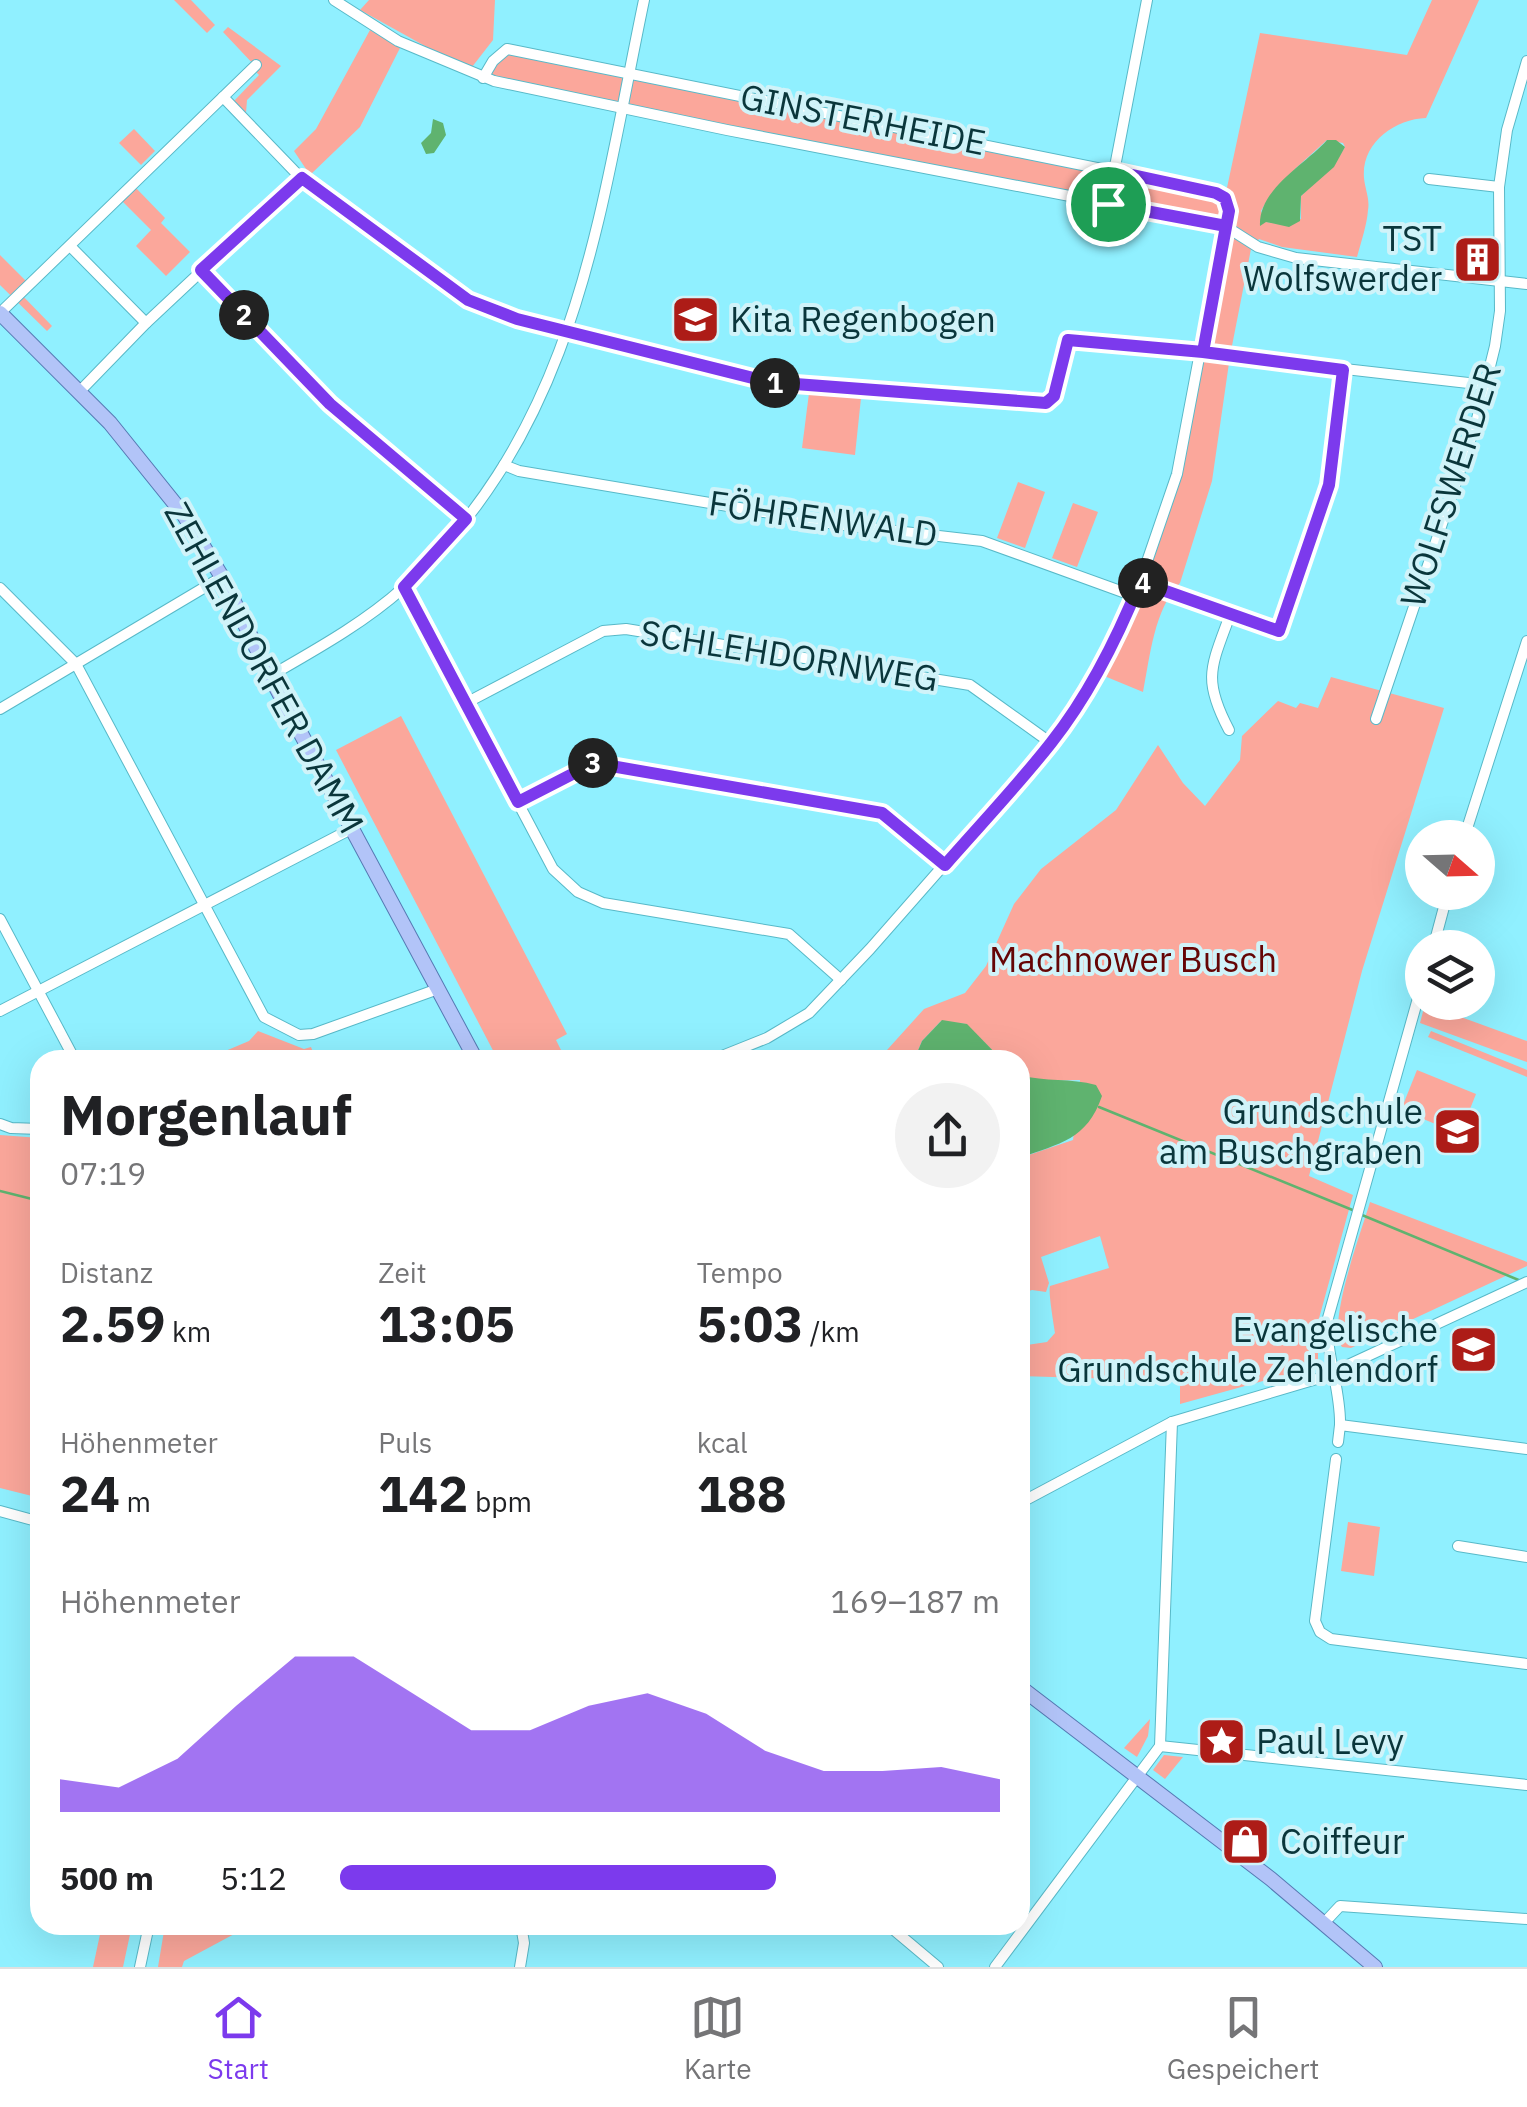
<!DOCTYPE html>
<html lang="de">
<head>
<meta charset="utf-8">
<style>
  body { margin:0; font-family:"IBM Plex Sans",sans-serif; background:#f2f2f2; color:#202124; height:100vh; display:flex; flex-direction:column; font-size:38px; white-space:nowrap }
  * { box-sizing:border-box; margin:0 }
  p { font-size:32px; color:#757577 }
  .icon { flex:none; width:55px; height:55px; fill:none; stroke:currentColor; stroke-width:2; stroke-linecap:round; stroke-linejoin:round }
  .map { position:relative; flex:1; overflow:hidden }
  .sheet { position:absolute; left:30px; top:1050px; width:1000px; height:885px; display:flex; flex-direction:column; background:#fff; border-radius:30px; box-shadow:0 10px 40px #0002 }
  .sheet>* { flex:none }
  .needle { width:65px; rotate:110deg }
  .fabs { position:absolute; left:1405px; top:820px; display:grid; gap:20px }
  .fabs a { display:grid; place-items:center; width:90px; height:90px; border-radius:50%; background:#fff; box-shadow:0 10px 40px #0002; font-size:50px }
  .pin { position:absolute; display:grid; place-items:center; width:85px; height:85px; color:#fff; margin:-42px; border:5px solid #fff; border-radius:50%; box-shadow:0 2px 10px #0007 }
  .km { position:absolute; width:50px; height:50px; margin:-25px; border-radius:50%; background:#222; color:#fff; font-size:28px; line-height:50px; text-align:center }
  .round { display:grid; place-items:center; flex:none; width:105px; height:105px; border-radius:52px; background:#f2f2f2 }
  .head { display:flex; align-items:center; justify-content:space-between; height:170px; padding:0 30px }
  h1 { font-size:55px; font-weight:700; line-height:75px }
  .stats { display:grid; grid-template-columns:repeat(3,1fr); gap:15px; height:170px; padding:10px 30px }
  .stats div { display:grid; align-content:center }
  .stats b { font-size:50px; font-weight:700 }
  .stats small { font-size:28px; font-weight:400 }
  .stats p { font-size:28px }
  .chart { height:280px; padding:20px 30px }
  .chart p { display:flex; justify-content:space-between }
  .chart svg { width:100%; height:180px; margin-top:10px; fill:#7c3aed; opacity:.7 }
  ul { padding:0 30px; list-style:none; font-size:32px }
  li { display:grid; grid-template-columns:160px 120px 1fr; align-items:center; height:75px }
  li i { height:25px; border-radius:12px; background:#7c3aed }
  .tabs { display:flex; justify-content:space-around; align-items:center; height:140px; border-top:2px solid #e0e0e0; background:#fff; font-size:28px; color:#757577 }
  .tabs a { display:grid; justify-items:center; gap:5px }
  .tabs .on { color:#7c3aed }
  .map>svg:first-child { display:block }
  .green { fill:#fba79b; fill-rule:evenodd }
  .water { fill:#5fb36f }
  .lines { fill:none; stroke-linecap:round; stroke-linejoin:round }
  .stream { stroke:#5fb36f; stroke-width:2.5 }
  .minor-casing { stroke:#58b9c8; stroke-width:12 }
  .major-casing { stroke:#5679b3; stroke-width:16 }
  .minor { stroke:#fff; stroke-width:10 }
  .major { stroke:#b2c4f8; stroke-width:14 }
  .route-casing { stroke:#fff; stroke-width:20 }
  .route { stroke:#7c3aed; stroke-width:12 }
  .labels { text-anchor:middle; stroke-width:8; stroke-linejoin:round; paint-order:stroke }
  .street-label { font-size:35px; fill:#0a363b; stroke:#d0f3f9 }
  .poi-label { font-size:35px; fill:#0a363b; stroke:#d0f3f9; text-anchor:end }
  .park-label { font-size:35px; fill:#650505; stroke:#d0f3f9 }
</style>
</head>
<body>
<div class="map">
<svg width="1527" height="1967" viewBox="0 0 1527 1967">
  <rect width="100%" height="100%" fill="#90f0ff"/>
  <!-- green -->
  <g class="green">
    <path d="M174,0H191L215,25L207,33Z"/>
    <path d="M369,0H495L493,40L472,67L434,51L360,10Z"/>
    <path d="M1432,0H1479L1426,118C1395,119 1361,143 1364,178C1365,189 1370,199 1368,210C1367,225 1361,242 1357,257L1282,247L1259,239L1251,249L1230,356L1212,481L1180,583C1154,609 1150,657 1143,692L1097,673L1121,627L1177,474L1225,227L483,78L501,51L1225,197L1260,33L1407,55ZM1327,140L1343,143L1345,147L1335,163L1301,196V219L1280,224L1266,222L1261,211L1265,204L1296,168Z"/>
    <path d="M228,27L281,66L247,100L246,113L234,101L259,75L255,71L257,68L223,32Z"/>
    <path d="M370,30L400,48L360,127L310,175L294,151L316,129Z"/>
    <path d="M134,129L155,151L141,165L119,143Z"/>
    <path d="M136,188L165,218L161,223L190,252L166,276L136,246L151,230L122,201Z"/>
    <path d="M0,255L26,281L17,290L52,326L47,331L0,285Z"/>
    <path d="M809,393L861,398L855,455L802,448Z"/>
    <path d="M1018,482L1045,492L1025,548L997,538Z"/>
    <path d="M1073,503L1098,512L1077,567L1052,558Z"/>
    <path d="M1331,677L1444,708L1362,971L1309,1176L1353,1195L1318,1322V1361L1296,1372L1180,1404V1381L1020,1376V1346L1047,1342L1055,1333C1054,1325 1048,1292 1050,1286L1109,1268L1100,1236L1041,1257L1049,1283L1046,1292L1032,1290L1020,1294V1158L1073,1140L1080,1080L1042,1081L1020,1075V1060H1002L966,1024L941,1021L922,1041L914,1060H878L924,1009L965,993L986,966L1014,904L1041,869L1116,810L1158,745L1183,783L1205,806L1240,760L1242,736L1278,701L1296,708L1300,703L1318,708Z"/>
    <path d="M401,716L567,1034L556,1040L566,1060H498L336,750Z"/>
    <path d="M1425,1004L1527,1041V1062L1420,1023Z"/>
    <path d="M258,1031L304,1049L311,1047L316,1060H204L249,1041Z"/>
    <path d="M1431,1031L1527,1070V1077L1428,1037Z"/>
    <path d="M1417,1070L1476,1094L1460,1134L1401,1110Z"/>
    <path d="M0,1135L40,1138V1498L0,1488Z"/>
    <path d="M1370,1202L1527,1262V1266L1351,1348L1342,1347C1326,1325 1362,1230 1370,1202Z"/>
    <path d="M1348,1522L1380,1527L1374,1576L1341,1571Z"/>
    <path d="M1150,1719L1148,1736L1137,1757L1124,1748Z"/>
    <path d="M1164,1755L1183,1757L1165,1779L1153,1770Z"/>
    <path d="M102,1925H132L123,1967H93Z"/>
    <path d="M165,1925H251L184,1961L182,1967H158Z"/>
  </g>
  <!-- water -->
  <g class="water">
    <path d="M433,119L443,123L446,135L434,153L426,154L421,143L431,133Z"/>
    <path d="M1327,140H1336L1345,147L1334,167L1301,196L1300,221L1289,227L1266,222L1260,226C1258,189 1306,164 1327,140Z"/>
    <path d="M942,1020L967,1024L1002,1060H914L922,1041Z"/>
    <path d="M1020,1075C1045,1082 1071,1078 1096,1085L1102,1096C1087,1140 1060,1143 1020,1158Z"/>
  </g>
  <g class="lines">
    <!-- stream -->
    <g class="stream">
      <path d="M1099,1107L1355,1211"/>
      <path d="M0,1191L40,1201"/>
      <path d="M1362,1215L1521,1281"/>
    </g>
    <defs>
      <g id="minor">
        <path d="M334,0L398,41L494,81L727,130L1225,226L1258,247L1296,258L1527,284"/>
        <path d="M483,78L493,61L507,49L1211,191L1220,194L1228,204L1177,474L1140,582L1097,673L1051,743L870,949L809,1013L767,1038L712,1060"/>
        <path d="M223,97L301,178L468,300L484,308L536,324L769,382L1046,403L1054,396L1065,346L1068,340L1081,339L1486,385"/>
        <path d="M1429,179L1499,187"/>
        <path d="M1108,203L1147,0"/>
        <path d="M70,246L146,323"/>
        <path d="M201,270L330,404L466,519"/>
        <path d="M0,313L256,65"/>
        <path d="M80,391L146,323L301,178"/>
        <path d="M504,465L519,471L835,524L982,541L1134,596"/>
        <path d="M1140,582L1279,631L1321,518L1329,485L1343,370"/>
        <path d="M404,587L553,869L578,892L603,903L789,934L841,980"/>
        <path d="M0,588L76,664L264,1017L299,1035L313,1034L438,989"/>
        <path d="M270,676C315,650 364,623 403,588C578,425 598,220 644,0"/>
        <path d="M466,703L603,631L626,629L970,685L1051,743"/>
        <path d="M0,709L222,577"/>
        <path d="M1376,719L1476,423L1495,346L1500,311L1499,187L1507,130L1527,61"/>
        <path d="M1229,730C1202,679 1211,667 1230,615"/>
        <path d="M518,802L593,763L882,813L945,865"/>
        <path d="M1464,838L1527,641"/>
        <path d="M0,919L75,1060"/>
        <path d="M1433,948L1448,892"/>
        <path d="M0,1011L353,828"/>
        <path d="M0,1124L11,1128L40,1129"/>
        <path d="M1340,1425C1341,1389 1325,1355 1328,1318L1422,984"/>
        <path d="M1338,1442L1340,1425L1527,1449"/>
        <path d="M1336,1459L1315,1621L1320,1632L1331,1639L1527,1664"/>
        <path d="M1020,1503L1172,1422L1320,1378L1527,1282"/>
        <path d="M0,1511L40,1522"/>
        <path d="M1458,1546L1527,1557"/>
        <path d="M1160,1746L1527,1785"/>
        <path d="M1324,1923L1340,1906L1527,1919"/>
        <path d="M888,1925L938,1967"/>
        <path d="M523,1930L543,1925"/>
        <path d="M140,1967L149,1925"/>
        <path d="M520,1967L524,1943L521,1925"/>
        <path d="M995,1967L1160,1746L1172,1422"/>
      </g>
      <g id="major">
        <path d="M0,313L110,423L184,515L222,577L270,676L476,1060"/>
        <path d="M1020,1687L1271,1879L1375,1967"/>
      </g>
    </defs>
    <!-- minor casing -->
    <use href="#minor" class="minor-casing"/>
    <!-- major casing -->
    <use href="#major" class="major-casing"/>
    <!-- minor -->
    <use href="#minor" class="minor"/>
    <!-- major -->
    <use href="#major" class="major"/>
  </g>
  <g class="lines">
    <defs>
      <path id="route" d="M1108,204L1226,226L1203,352L1068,340L1054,396L1046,403L769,382L517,319L468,300L302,178L201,270L330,404L466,519L404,587L518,802L594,763L882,813L945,865C980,825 1018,785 1051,743C1089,695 1117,639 1140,582L1279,631L1329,485L1343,370L1203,352L1229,211L1225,198L1216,193L1114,171L1108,204"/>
    </defs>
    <!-- route casing -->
    <use href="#route" class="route-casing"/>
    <!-- route -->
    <use href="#route" class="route"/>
  </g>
  <!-- icons -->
  <defs>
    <symbol id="building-square" viewBox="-11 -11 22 22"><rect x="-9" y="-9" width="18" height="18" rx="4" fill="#ad1c17" stroke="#d0f3f9"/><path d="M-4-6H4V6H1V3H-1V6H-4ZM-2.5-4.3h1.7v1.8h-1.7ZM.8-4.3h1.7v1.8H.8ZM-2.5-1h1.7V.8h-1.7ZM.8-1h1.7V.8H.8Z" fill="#fff"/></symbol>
    <symbol id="school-square" viewBox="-11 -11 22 22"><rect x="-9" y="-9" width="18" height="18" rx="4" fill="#ad1c17" stroke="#d0f3f9"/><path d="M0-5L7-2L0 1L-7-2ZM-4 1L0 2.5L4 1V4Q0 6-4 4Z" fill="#fff"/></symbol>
    <symbol id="sight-square" viewBox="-11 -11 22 22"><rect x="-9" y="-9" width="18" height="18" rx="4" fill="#ad1c17" stroke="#d0f3f9"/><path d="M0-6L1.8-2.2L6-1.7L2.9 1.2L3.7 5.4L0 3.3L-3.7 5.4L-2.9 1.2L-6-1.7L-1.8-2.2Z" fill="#fff"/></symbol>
    <symbol id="shop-square" viewBox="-11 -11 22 22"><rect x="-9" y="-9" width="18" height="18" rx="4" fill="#ad1c17" stroke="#d0f3f9"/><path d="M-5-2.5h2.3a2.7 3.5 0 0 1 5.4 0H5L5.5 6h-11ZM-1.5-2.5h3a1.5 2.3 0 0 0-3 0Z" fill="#fff"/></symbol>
  </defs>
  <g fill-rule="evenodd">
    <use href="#building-square" x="1450" y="232" width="55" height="55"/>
    <use href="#school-square" x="668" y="292" width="55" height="55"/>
    <use href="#school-square" x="1430" y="1104" width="55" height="55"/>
    <use href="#school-square" x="1446" y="1322" width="55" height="55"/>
    <use href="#sight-square" x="1194" y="1714" width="55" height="55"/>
    <use href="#shop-square" x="1218" y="1814" width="55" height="55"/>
  </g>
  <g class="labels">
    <!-- street labels -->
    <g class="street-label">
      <text transform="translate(863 120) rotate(11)" y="12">GINSTERHEIDE</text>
      <text transform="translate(1451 485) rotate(-72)" y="12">WOLFSWERDER</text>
      <text transform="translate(823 519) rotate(8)" y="12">FÖHRENWALD</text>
      <text transform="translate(789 656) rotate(9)" y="12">SCHLEHDORNWEG</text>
      <text transform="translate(264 668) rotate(61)" y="12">ZEHLENDORFER DAMM</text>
    </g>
    <!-- poi labels -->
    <g class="poi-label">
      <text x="1442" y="251">TST<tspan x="1442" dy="40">Wolfswerder</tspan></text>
      <text x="730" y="332" text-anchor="start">Kita Regenbogen</text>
      <text x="1423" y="1124">Grundschule<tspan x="1423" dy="40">am Buschgraben</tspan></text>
      <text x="1438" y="1342">Evangelische<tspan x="1438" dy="40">Grundschule Zehlendorf</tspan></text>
      <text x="1256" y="1754" text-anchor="start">Paul Levy</text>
      <text x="1280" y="1854" text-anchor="start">Coiffeur</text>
    </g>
    <!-- park labels -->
    <g class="park-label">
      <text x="1133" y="972">Machnower Busch</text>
    </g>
  </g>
</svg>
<div class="fabs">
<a><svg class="needle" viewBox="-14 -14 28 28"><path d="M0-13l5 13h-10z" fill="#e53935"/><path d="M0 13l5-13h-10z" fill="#757577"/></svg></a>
<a><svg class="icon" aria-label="layers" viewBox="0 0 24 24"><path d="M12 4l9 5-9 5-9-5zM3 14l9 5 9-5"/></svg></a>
</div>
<div class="pin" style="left:1108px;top:204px;background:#1e9e55"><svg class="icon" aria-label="arrive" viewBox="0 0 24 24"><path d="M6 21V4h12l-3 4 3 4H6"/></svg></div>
<b class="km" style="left:775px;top:383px">1</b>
<b class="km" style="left:244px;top:315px">2</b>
<b class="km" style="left:593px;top:763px">3</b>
<b class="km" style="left:1143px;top:583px">4</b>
<section class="sheet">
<div class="head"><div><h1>Morgenlauf</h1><p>07:19</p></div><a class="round"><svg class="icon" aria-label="share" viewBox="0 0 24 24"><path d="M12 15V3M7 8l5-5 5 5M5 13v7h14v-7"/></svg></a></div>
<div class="stats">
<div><p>Distanz</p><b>2.59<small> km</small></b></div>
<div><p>Zeit</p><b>13:05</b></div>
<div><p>Tempo</p><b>5:03<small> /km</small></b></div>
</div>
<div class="stats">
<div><p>Höhenmeter</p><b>24<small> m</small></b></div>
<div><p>Puls</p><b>142<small> bpm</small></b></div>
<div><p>kcal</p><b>188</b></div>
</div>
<div class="chart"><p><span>Höhenmeter</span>169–187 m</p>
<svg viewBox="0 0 160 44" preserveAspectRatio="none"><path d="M0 44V36L10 38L20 31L30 18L40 6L50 6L60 15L70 24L80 24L90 18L100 15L110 20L120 29L130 34L140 34L150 33L160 36V44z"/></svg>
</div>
<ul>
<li><b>500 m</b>5:12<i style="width:66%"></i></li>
</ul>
</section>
</div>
<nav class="tabs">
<a class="on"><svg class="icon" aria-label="home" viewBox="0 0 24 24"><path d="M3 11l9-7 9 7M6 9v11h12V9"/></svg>Start</a>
<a><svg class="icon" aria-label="map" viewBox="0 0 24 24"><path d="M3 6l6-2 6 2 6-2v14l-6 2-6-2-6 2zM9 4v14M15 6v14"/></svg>Karte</a>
<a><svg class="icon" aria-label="saved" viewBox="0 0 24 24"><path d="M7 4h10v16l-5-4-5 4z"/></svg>Gespeichert</a>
</nav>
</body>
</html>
